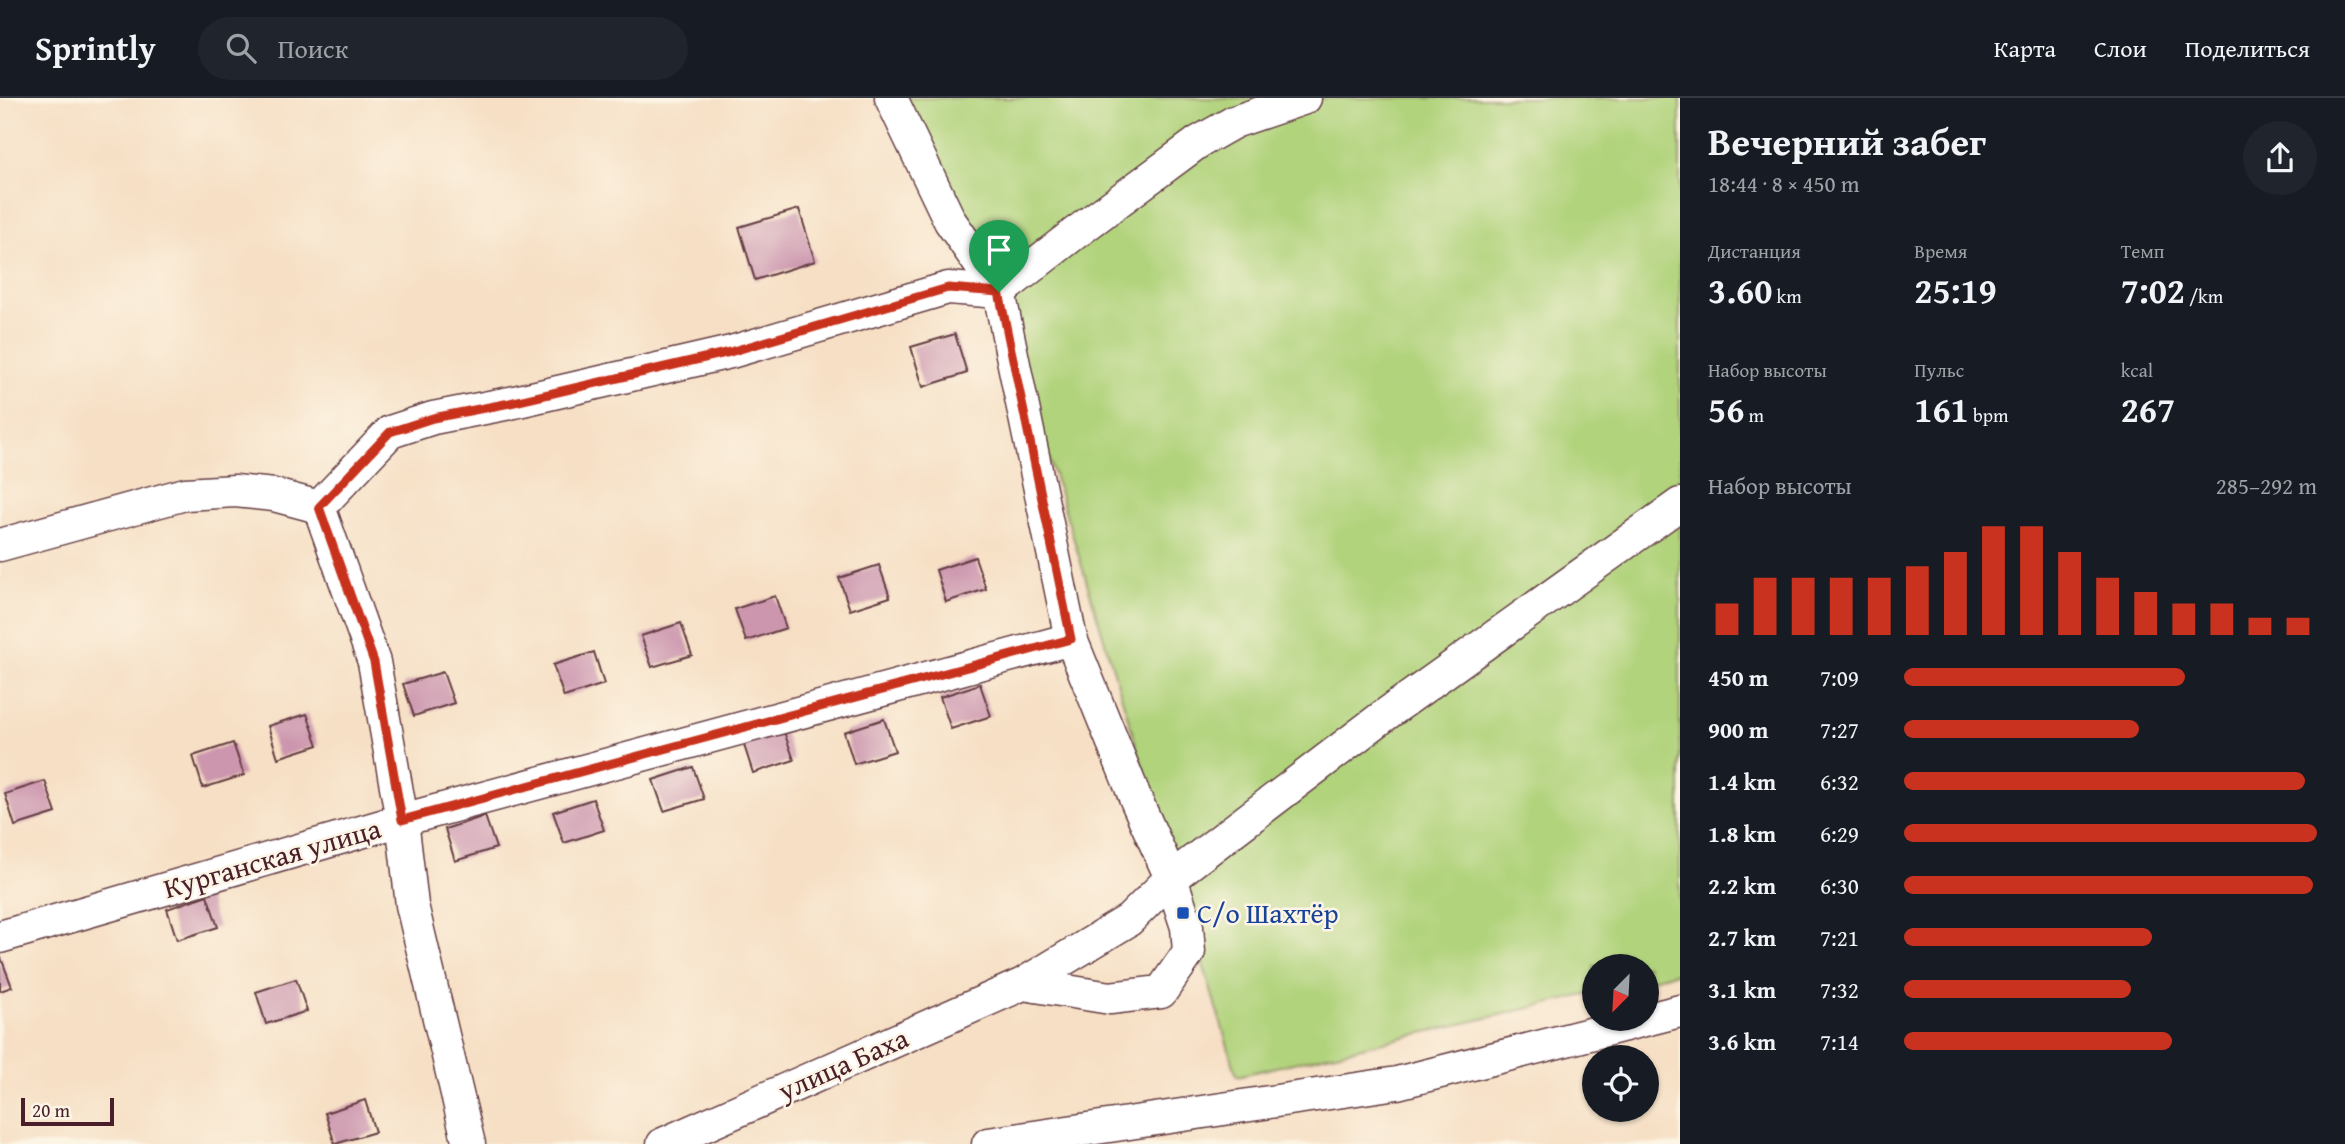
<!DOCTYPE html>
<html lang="ru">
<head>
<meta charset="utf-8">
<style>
  body { margin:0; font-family:"Gentium Book Plus",serif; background:#20242c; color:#f1f3f6; height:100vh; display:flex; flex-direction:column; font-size:26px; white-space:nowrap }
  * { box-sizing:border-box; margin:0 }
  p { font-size:23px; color:#9ea1a6 }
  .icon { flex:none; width:38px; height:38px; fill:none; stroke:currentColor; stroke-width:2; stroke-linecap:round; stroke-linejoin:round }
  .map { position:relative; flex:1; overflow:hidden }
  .drawer { display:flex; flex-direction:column; background:#171b24; width:665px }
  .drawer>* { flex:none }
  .needle { width:46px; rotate:204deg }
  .tools { position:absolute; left:1582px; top:856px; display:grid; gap:14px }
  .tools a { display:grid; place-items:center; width:77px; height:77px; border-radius:50%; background:#171b24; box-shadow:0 2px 5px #0004; font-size:35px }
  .scale { position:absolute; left:21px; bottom:18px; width:93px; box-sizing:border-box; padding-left:7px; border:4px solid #4a1f2b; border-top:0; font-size:19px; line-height:24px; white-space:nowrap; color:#4a1f2b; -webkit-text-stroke:5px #fcf5e5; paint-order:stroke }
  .pin { position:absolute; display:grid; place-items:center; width:60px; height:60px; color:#fff; margin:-72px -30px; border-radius:50% 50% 50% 0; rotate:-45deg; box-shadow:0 0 7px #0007 }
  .pin .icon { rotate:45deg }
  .round { display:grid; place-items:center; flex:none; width:74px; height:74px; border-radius:37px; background:#20242c }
  .headline { display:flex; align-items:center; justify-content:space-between; height:119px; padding:0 28px }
  h1 { font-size:38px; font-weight:600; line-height:52px }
  .metrics { display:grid; grid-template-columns:repeat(3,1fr); gap:10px; height:119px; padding:7px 28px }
  .metrics div { display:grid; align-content:center }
  .metrics b { font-size:35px; font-weight:600 }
  .metrics small { font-size:19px; font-weight:400 }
  .metrics p { font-size:19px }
  .chart { height:196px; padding:14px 28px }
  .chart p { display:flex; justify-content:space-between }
  .chart svg { width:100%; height:126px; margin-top:7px; stroke:#c8321e; stroke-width:6 }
  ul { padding:0 28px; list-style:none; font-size:23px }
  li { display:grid; grid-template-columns:112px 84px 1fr; align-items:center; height:52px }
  li i { height:18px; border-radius:9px; background:#c8321e }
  header { display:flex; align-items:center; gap:42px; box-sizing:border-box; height:98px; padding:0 35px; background:#171b24; border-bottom:2px solid #363941 }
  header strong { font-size:33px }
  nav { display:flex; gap:38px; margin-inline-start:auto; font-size:24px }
  .search { width:490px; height:63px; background:#20242c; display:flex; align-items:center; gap:18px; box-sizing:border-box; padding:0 24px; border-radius:38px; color:#9ea1a6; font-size:26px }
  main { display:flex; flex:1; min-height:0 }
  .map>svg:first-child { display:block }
  .green { fill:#b1d37b; stroke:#7e7953; stroke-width:2 }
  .building { fill:#cc96ae }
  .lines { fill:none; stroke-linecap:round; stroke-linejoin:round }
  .minor-casing { stroke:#643c42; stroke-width:35 }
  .minor { stroke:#fff; stroke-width:32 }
  .route-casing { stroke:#fff; stroke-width:14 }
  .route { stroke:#c8321e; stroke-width:9 }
  .transit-dot { fill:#1a4fb4; stroke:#fcf5e5; stroke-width:2.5 }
  .labels { text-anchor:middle; stroke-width:5; stroke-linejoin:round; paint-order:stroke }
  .street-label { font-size:28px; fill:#4a1f2b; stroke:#fcf5e5 }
  .transit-label { font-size:28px; fill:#164399; stroke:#fcf5e5; text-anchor:start }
</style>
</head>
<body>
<header>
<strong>Sprintly</strong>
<div class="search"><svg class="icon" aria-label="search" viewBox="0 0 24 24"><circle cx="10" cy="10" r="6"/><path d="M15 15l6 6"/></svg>Поиск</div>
<nav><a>Карта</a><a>Слои</a><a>Поделиться</a></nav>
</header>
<main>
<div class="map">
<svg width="1680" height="1046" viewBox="0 0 1680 1046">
  <rect width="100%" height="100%" fill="#fcf5e5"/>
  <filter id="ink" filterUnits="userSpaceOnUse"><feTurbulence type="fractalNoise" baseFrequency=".0143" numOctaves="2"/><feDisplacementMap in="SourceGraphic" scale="14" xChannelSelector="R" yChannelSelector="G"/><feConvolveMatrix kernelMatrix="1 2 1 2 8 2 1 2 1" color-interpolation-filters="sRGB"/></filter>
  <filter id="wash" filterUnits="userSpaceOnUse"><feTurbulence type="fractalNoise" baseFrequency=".00686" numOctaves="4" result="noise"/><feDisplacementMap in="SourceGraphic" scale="28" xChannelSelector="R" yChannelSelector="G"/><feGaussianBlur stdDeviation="1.57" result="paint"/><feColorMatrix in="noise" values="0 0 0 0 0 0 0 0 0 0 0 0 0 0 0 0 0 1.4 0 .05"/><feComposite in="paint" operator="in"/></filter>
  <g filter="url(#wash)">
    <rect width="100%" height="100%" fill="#f6dfc4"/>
    <!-- green -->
    <path class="green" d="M888,0H1680V874L1647,882V868H1594V895L1237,978L1039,327Z"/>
    <g id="blocks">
      <!-- building -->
      <g class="building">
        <path d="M799,111L815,163L755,182L739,129Z"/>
        <path d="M955,236L967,275L923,289L911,249Z"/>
        <path d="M975,459L986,491L946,504L936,472Z"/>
        <path d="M879,467L890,499L850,512L839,480Z"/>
        <path d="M775,498L786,530L746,543L735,511Z"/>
        <path d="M681,525L692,557L652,569L641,538Z"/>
        <path d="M594,554L604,586L564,599L553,567Z"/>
        <path d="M443,574L454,605L414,618L403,586Z"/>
        <path d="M980,586L991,618L951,631L940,599Z"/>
        <path d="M307,616L318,647L278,660L268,628Z"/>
        <path d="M884,621L895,653L854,666L844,634Z"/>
        <path d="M783,631L794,662L753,675L743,644Z"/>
        <path d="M233,645L244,677L203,690L193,658Z"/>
        <path d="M693,669L704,701L664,713L653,682Z"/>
        <path d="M45,683L56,715L15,728L5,696Z"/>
        <path d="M593,701L604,732L564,745L553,714Z"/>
        <path d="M485,718L496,750L455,763L445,731Z"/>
        <path d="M207,797L218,829L177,842L167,811Z"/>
        <path d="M0,857L12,889L0,893Z"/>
        <path d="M296,881L307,913L266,926L256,894Z"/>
        <path d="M365,1002L375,1034L335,1046L325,1015Z"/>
      </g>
    </g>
  </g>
  <g filter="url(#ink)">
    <use href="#blocks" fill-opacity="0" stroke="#643c42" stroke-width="2"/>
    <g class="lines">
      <defs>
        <g id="minor">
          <path d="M891,0L950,123L999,194L1071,541L1137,704L1171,780L1385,617L1680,406"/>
          <path d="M319,409L374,564L402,722L412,807L469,1046"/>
          <path d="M0,447L185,396L235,393L274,397L319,409L390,334L433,320L510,305L731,254L948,190L999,194L1074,136L1197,45L1234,24L1305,0"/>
          <path d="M0,839L402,722L1071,541"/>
          <path d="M663,1046L1023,886L1129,822L1171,780L1187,829L1189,854L1161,894L1110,900L1023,886"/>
          <path d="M988,1046L1397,985L1680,913"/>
        </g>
      </defs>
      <!-- minor casing -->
      <use href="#minor" class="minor-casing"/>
      <!-- minor -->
      <use href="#minor" class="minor"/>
    </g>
  </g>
  <g class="lines" filter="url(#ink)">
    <defs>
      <path id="route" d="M948,190L999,194L1071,541L402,722L374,564L319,409L390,334L433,320L510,305L730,254Z"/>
    </defs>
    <!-- route casing -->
    <use href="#route" class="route-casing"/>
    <!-- route -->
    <use href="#route" class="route"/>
  </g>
  <!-- markers -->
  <rect class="transit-dot" x="1176" y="808" width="14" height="14" rx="3.5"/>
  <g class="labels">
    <!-- street labels -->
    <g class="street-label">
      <text transform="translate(272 760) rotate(-16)" y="10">Курганская улица</text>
      <text transform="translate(843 966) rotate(-24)" y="10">улица Баха</text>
    </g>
    <!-- transit labels -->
    <g class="transit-label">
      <text x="1197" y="825">С/о Шахтёр</text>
    </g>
  </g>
</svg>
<div class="tools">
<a><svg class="needle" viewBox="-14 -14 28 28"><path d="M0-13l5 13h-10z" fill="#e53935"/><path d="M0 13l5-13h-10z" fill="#9ea1a6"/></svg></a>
<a><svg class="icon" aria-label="locate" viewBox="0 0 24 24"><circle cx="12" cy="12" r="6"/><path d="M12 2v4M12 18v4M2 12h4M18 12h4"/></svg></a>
</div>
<div class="scale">20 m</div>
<div class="pin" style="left:999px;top:194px;background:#1e9e55"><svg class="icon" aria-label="arrive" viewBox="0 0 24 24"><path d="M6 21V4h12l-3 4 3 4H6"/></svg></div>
</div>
<section class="drawer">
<div class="headline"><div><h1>Вечерний забег</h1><p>18:44 · 8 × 450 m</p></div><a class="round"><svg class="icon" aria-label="share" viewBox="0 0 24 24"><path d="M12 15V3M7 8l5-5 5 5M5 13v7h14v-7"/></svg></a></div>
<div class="metrics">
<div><p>Дистанция</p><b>3.60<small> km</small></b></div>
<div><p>Время</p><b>25:19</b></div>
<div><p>Темп</p><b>7:02<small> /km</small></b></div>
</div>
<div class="metrics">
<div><p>Набор высоты</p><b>56<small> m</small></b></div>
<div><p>Пульс</p><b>161<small> bpm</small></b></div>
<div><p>kcal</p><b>267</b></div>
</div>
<div class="chart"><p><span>Набор высоты</span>285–292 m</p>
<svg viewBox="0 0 160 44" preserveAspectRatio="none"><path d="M5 44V33M15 44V24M25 44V24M35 44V24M45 44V24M55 44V20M65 44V15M75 44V6M85 44V6M95 44V15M105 44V24M115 44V29M125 44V33M135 44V33M145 44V38M155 44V38"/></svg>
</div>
<ul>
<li><b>450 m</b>7:09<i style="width:68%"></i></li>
<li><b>900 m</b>7:27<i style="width:57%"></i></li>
<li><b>1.4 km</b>6:32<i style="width:97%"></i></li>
<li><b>1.8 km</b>6:29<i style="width:100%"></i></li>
<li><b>2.2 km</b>6:30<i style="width:99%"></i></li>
<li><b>2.7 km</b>7:21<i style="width:60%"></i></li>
<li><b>3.1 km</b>7:32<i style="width:55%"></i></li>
<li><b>3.6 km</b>7:14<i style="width:65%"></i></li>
</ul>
</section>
</main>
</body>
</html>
